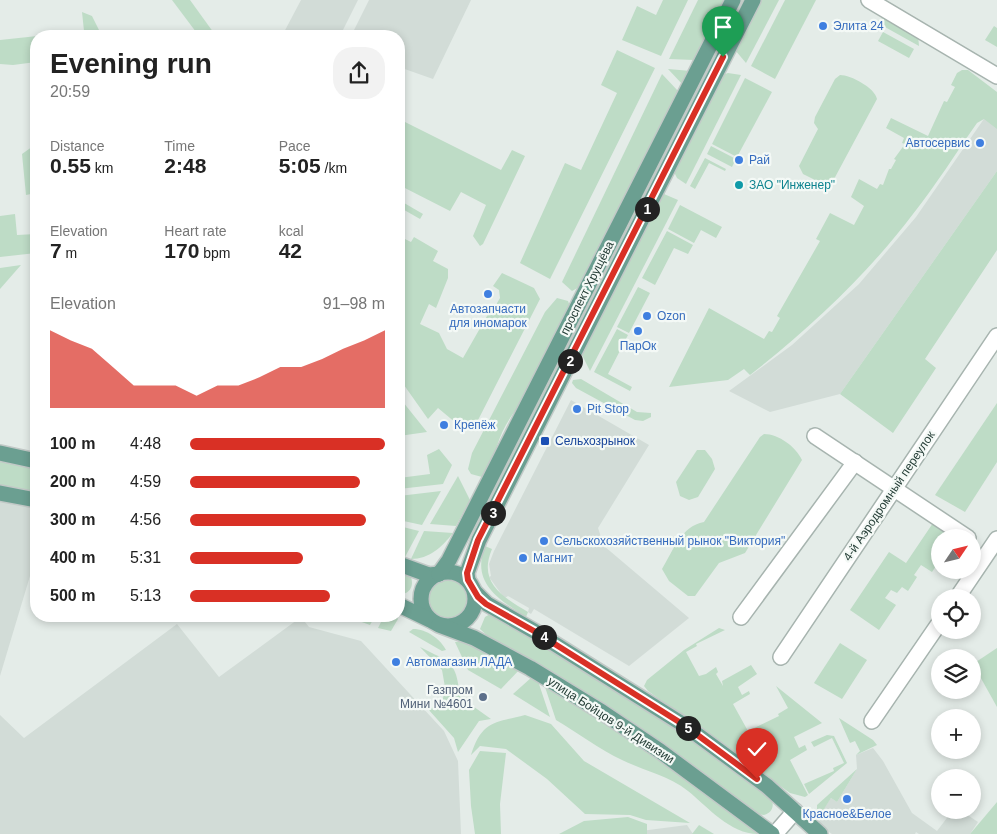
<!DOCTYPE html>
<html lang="en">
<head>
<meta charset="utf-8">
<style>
  body { margin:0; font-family:Arial,sans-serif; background:#f2f2f2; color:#222; height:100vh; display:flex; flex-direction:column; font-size:19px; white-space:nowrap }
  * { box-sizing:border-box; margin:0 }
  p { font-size:16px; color:#767676 }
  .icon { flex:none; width:28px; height:28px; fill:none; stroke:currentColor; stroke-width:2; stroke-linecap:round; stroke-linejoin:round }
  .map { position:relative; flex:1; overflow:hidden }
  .details { position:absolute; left:30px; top:30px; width:375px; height:592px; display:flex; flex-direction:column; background:#fff; border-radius:20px; box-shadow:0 2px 8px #0003 }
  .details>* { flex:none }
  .needle { width:32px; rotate:55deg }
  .controls { position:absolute; left:931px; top:529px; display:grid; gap:10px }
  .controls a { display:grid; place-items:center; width:50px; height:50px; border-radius:50%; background:#fff; box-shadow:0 2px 8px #0003; font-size:25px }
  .pin { position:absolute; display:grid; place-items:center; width:42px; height:42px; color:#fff; margin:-51px -21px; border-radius:50% 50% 50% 0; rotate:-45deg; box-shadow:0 0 5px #0007 }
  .pin .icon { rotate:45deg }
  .km { position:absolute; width:25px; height:25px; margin:-12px; border-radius:50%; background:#222; color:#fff; font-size:14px; line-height:25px; text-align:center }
  .round { display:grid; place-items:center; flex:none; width:52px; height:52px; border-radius:20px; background:#f2f2f2 }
  .summary { display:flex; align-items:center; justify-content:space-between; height:85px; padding:0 20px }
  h1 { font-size:28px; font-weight:800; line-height:38px }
  .metrics { display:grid; grid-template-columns:repeat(3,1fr); gap:8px; height:85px; padding:5px 20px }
  .metrics div { display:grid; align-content:center }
  .metrics b { font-size:21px; font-weight:800 }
  .metrics small { font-size:14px; font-weight:400 }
  .metrics p { font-size:14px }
  .chart { height:140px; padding:10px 20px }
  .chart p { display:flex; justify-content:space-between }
  .chart svg { width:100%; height:90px; margin-top:5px; fill:#d93025; opacity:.7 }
  ul { padding:0 20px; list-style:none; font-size:16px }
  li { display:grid; grid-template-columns:80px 60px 1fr; align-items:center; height:38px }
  li i { height:12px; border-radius:6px; background:#d93025 }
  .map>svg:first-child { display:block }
  .built { fill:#d2dcd7 }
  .green { fill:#bedcc6 }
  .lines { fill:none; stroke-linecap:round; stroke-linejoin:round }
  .minor-casing { stroke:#a7b4af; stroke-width:18 }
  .major-casing { stroke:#c2c9c7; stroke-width:18 }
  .minor { stroke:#fff; stroke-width:15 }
  .major { stroke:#6b9f91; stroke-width:15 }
  .route-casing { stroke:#fff; stroke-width:10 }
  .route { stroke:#d93025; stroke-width:6 }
  .shop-dot { fill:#3f7fe0; stroke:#f4f9f6; stroke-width:2 }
  .culture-dot { fill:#0f9aa8; stroke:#f4f9f6; stroke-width:2 }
  .transit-dot { fill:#1a4fb4; stroke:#f4f9f6; stroke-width:2 }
  .service-dot { fill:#5c6f8a; stroke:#f4f9f6; stroke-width:2 }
  .labels { text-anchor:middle; stroke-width:4.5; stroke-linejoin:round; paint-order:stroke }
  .shop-label { font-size:12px; fill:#366cbe; stroke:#f4f9f6; text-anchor:start }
  .culture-label { font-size:12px; fill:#0d838f; stroke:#f4f9f6; text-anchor:start }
  .street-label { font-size:12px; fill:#243d36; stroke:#f4f9f6 }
  .transit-label { font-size:12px; fill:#164399; stroke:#f4f9f6; text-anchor:start }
  .service-label { font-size:12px; fill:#4e5e75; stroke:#f4f9f6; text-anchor:end }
</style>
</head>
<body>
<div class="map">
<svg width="997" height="834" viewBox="0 0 997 834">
  <rect width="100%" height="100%" fill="#e4ece8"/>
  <!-- built -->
  <g class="built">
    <path d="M301,0H358L340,36H282Z"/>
    <path d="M369,0H471L433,79L399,67V36H351Z"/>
    <path d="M997,100V171L840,394L770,412L729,391L792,345L859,284L916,217Z"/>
    <path d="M571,400L649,445L598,528L604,546L689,618L629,666L534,609L531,614L528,612L529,608L508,596L505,598L502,595L489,577L491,576L489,564L494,551Z"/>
    <path d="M0,501L36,507V556L0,676Z"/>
    <path d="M301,617L309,627L361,641L444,731L458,761L461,834H0V715L24,738L177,624L219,677Z"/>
    <path d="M873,748L883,761L912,813L937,831L953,810H960L978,822L970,834H919L916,832L915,834H832L814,822L831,798L837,802L857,769L856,755Z"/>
    <path d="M687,825L693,834H618Z"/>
  </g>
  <!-- green -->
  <g class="green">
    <path d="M172,0H190L216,36H199Z"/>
    <path d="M663,0H688L661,56L622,40L637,6L656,15Z"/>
    <path d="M698,0H724V2L694,60L669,59Z"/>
    <path d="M740,0H746L475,536L470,534Z"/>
    <path d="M761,0H779L746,63L735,50Z"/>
    <path d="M785,0H816L775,79L751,66Z"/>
    <path d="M82,12L92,16L102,36H36V62L13,65L0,64V40L84,31Z"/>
    <path d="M884,17L918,35L919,46L876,22Z"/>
    <path d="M994,26L997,28V47L985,40Z"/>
    <path d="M883,32L914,49L909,58L878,41Z"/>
    <path d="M617,50L655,68L550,279L520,263L565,163L581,170L617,93L601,85Z"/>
    <path d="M668,69L691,71L683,85Z"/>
    <path d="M962,70H968L997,92V129L984,119L977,123C956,153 936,185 913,214C867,275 810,328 750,375L744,369L728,380L669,387L709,308L764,339L769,331L772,332L780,318L777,316L820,241L816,239L830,213L854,225L864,206L851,197L859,179L877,189L880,184L883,185L889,169H891L896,160L894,159L905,144L902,143L904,138L886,128L891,118L928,136L944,101L947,102L955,87L951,85L957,73Z"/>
    <path d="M728,73L741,75L686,184L677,178L674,172L722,75Z"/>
    <path d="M662,74L678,91L581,286L572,291L562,282Z"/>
    <path d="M840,75C851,75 875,88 877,99L833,181L825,185L803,174L799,166L818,129L814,123L815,117L835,79Z"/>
    <path d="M745,78L772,92L737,157L712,144Z"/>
    <path d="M403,121L501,170L512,150L525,156L483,244L480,246L473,236L486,205L461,192L450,211L399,185V129Z"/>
    <path d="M36,144V193L26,195L22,154Z"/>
    <path d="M711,146L736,159L732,167L707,154Z"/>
    <path d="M705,158L726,169L725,171L709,163L695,189L690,186Z"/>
    <path d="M997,171V250L925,359L936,368L893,433L840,394Z"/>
    <path d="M664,194L678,200L590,371L582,355Z"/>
    <path d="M399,200L423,214L420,219L399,207Z"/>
    <path d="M680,205L722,227L716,238L701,230L694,243L668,229Z"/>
    <path d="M15,214L17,235L36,234V253L0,257V216Z"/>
    <path d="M667,231L693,245L688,254L674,248L655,285L642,278Z"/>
    <path d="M399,236L411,242L414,237L438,251L433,261L448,269V278L436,308L429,304L420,324L439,333L447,349L463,358L491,309L493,310L500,298L499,290L493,286L502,273L534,288L540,299L476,424L456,423L438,408L428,419L399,378Z"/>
    <path d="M21,265L0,289V268Z"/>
    <path d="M638,287L650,293L629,333L617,327Z"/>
    <path d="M557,298L568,301L571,309L520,405C510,416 501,432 497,446C493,459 493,468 482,477L471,474L468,469L472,453L545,312Z"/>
    <path d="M617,329L628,335L608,374L632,387L630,391L594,372Z"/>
    <path d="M581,379L637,412L651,413V417L643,421L635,420L576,388L572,383L573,380Z"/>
    <path d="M399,396V397L427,432L399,436Z"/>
    <path d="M997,403V462L965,512L935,495Z"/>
    <path d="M764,434C779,434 796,447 802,460L745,553L719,563L695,596H688L669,581L662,569C673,551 681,526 704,522L760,437Z"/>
    <path d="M439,449L452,465L443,484L399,489V478L430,474L427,455Z"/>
    <path d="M697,450H705L712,459L715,469L698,497L689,500L680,496L676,482Z"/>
    <path d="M0,460L36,467V492L0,485Z"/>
    <path d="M458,476L470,500L456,526L430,524Z"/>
    <path d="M441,491L422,525L399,520V496Z"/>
    <path d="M933,523L947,532L943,537L940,538L937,548L940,550V560L932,572L921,565L914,575L917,577L908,591L902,587L897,593L891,590L885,598L896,605L879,630L850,610L889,552L906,563Z"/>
    <path d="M399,526L419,531L405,557L399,555Z"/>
    <path d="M424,531L453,533C442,547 429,559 411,559Z"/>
    <path d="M485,546L492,549C478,582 501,596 528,612L526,617C498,599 471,583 485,546Z"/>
    <path d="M399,571L410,575C415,585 410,595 399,594Z"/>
    <circle cx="448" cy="600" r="22"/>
    <path d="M490,614L498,616L681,730L772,799C774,807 772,813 764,815L757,814L675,755L492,640L480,629L485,617Z"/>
    <path d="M345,616H375L370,625Z"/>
    <path d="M384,616H396L398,619L391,631L378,628Z"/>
    <path d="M719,628L725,630L696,644L697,646L686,652L699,676L706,674L716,667L718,672L716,674L723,686L722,681L751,665L757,674L738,687L742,695L749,691L750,694L733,704L748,731L779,716L778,714L788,708L776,686L822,723L794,737L799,748L805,745L807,750L790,760L808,795L805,797L790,793L648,691L644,686L647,680L684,650Z"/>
    <path d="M413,629C427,629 440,639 446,650L442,651L409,632Z"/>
    <path d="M463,641L520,669L501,689L468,670L455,642Z"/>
    <path d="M840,643L867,660L842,699L814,683Z"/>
    <path d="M420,647C451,663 456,660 460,697L491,719L479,721L458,752L454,738L428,709L442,704L445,687L442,670Z"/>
    <path d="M997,648V707L973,664Z"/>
    <path d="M532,677L537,678L550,717L513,694Z"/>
    <path d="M543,681L630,738L756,830L758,834C730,834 708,807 688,791C668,775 644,771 622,760C599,749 578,733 556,720Z"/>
    <path d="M525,715L551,724L584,761L690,823L646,820L630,815L585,814L547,779L506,749L480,746L471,755C482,721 494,723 525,715Z"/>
    <path d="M839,718L873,740L877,745L856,755L860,751L855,741L850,743Z"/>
    <path d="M827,735L834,736L847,763L809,794L804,784L834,771L833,768L844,763L832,738L814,747L811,742Z"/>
    <path d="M480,751L506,753L500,804L501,834H475L471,806L469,770Z"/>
    <path d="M857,769L837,802L831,798L822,812L817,810V805Z"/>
    <path d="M997,802V834H970Z"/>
    <path d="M628,817L647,824V834H559L584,821Z"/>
    <path d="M699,825L714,834H692Z"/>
  </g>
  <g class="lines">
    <defs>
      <g id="minor">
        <path d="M869,0L997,76"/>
        <path d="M815,436L968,538"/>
        <path d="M957,598L997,539"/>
        <path d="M741,617L855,462"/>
        <path d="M781,657L997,336"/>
        <path d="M872,721L940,622"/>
        <path d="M775,834L795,811"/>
      </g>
      <g id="major">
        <path d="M0,453L36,461"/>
        <path d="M0,493L36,500"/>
        <path d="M399,564L429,575L439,574"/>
        <circle cx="448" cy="599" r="27"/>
        <path d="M439,574L449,560L733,0"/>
        <path d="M468,580L467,573L479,540L753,0"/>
        <path d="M475,592L487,604L534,631L684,725L767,786L820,834"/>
        <path d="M399,605L430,620"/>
        <path d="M439,625L474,638L530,668L602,712L660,751L772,834"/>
      </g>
    </defs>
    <!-- minor casing -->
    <use href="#minor" class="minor-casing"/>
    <!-- major casing -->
    <use href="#major" class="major-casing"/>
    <!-- minor -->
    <use href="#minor" class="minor"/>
    <!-- major -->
    <use href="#major" class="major"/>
  </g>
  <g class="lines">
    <defs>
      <path id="route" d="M723,57L478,540L467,573L468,580L478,597L486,604L534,631L684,725L757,779"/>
    </defs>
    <!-- route casing -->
    <use href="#route" class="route-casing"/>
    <!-- route -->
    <use href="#route" class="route"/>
  </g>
  <!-- markers -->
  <g class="shop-dot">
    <circle cx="823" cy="26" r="5"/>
    <circle cx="980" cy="143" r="5"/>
    <circle cx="739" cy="160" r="5"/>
    <circle cx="488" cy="294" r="5"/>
    <circle cx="647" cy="316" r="5"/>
    <circle cx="638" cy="331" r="5"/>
    <circle cx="577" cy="409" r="5"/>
    <circle cx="444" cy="425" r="5"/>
    <circle cx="544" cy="541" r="5"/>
    <circle cx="523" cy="558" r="5"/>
    <circle cx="396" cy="662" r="5"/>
    <circle cx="847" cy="799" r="5"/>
  </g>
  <circle class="culture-dot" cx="739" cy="185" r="5"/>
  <rect class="transit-dot" x="540" y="436" width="10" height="10" rx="2.5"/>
  <circle class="service-dot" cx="483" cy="697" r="5"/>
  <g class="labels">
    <!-- shop labels -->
    <g class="shop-label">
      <text x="833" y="30">Элита 24</text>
      <text x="970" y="147" text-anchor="end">Автосервис</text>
      <text x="749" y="164">Рай</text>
      <text x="488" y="313" text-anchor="middle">Автозапчасти<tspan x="488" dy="14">для иномарок</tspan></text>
      <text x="657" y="320">Ozon</text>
      <text x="638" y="350" text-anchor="middle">ПарОк</text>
      <text x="587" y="413">Pit Stop</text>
      <text x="454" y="429">Крепёж</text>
      <text x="554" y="545">Сельскохозяйственный рынок "Виктория"</text>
      <text x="533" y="562">Магнит</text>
      <text x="406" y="666">Автомагазин ЛАДА</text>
      <text x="847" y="818" text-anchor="middle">Красное&amp;Белое</text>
    </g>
    <!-- culture labels -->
    <g class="culture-label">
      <text x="749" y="189">ЗАО "Инженер"</text>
    </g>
    <!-- street labels -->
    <g class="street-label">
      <text transform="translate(587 288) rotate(-63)" y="4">проспект Хрущёва</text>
      <text transform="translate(889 496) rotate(-56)" y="4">4-й Аэродромный переулок</text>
      <text transform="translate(611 720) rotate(33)" y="4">улица Бойцов 9-й Дивизии</text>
    </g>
    <!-- transit labels -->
    <g class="transit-label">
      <text x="555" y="445">Сельхозрынок</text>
    </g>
    <!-- service labels -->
    <g class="service-label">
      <text x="473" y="694">Газпром<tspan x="473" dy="14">Мини №4601</tspan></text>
    </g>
  </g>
</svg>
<div class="controls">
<a><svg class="needle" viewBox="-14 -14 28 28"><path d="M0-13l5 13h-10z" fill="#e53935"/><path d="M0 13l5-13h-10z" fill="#767676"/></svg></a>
<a><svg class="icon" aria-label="locate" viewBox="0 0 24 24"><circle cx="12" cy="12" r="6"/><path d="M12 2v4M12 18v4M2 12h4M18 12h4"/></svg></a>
<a><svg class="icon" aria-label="layers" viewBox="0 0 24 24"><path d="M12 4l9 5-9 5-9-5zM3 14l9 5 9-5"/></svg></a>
<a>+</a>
<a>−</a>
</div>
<div class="pin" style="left:723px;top:57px;background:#1e9e55"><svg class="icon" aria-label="arrive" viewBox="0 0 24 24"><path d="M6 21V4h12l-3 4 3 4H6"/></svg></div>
<div class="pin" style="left:757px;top:779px;background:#d93025"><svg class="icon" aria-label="check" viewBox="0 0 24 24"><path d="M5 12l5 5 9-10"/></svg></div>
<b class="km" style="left:647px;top:209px">1</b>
<b class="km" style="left:570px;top:361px">2</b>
<b class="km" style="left:493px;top:513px">3</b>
<b class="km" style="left:544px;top:637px">4</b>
<b class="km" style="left:688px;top:728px">5</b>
<section class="details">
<div class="summary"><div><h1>Evening run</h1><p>20:59</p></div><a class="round"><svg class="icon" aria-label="share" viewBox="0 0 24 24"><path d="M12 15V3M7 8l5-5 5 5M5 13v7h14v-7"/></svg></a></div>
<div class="metrics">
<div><p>Distance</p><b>0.55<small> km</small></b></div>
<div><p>Time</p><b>2:48</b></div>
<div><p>Pace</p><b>5:05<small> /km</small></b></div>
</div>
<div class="metrics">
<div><p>Elevation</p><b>7<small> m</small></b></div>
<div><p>Heart rate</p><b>170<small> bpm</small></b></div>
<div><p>kcal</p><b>42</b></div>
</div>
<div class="chart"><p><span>Elevation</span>91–98 m</p>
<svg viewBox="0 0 160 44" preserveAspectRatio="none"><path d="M0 44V6L10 11L20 15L30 24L40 33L50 33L60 33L70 38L80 33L90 33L100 29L110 24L120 24L130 20L140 15L150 11L160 6V44z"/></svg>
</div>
<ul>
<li><b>100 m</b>4:48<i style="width:100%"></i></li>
<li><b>200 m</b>4:59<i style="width:87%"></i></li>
<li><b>300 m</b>4:56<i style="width:90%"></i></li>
<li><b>400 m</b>5:31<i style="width:58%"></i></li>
<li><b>500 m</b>5:13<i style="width:72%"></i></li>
</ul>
</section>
</div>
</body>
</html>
